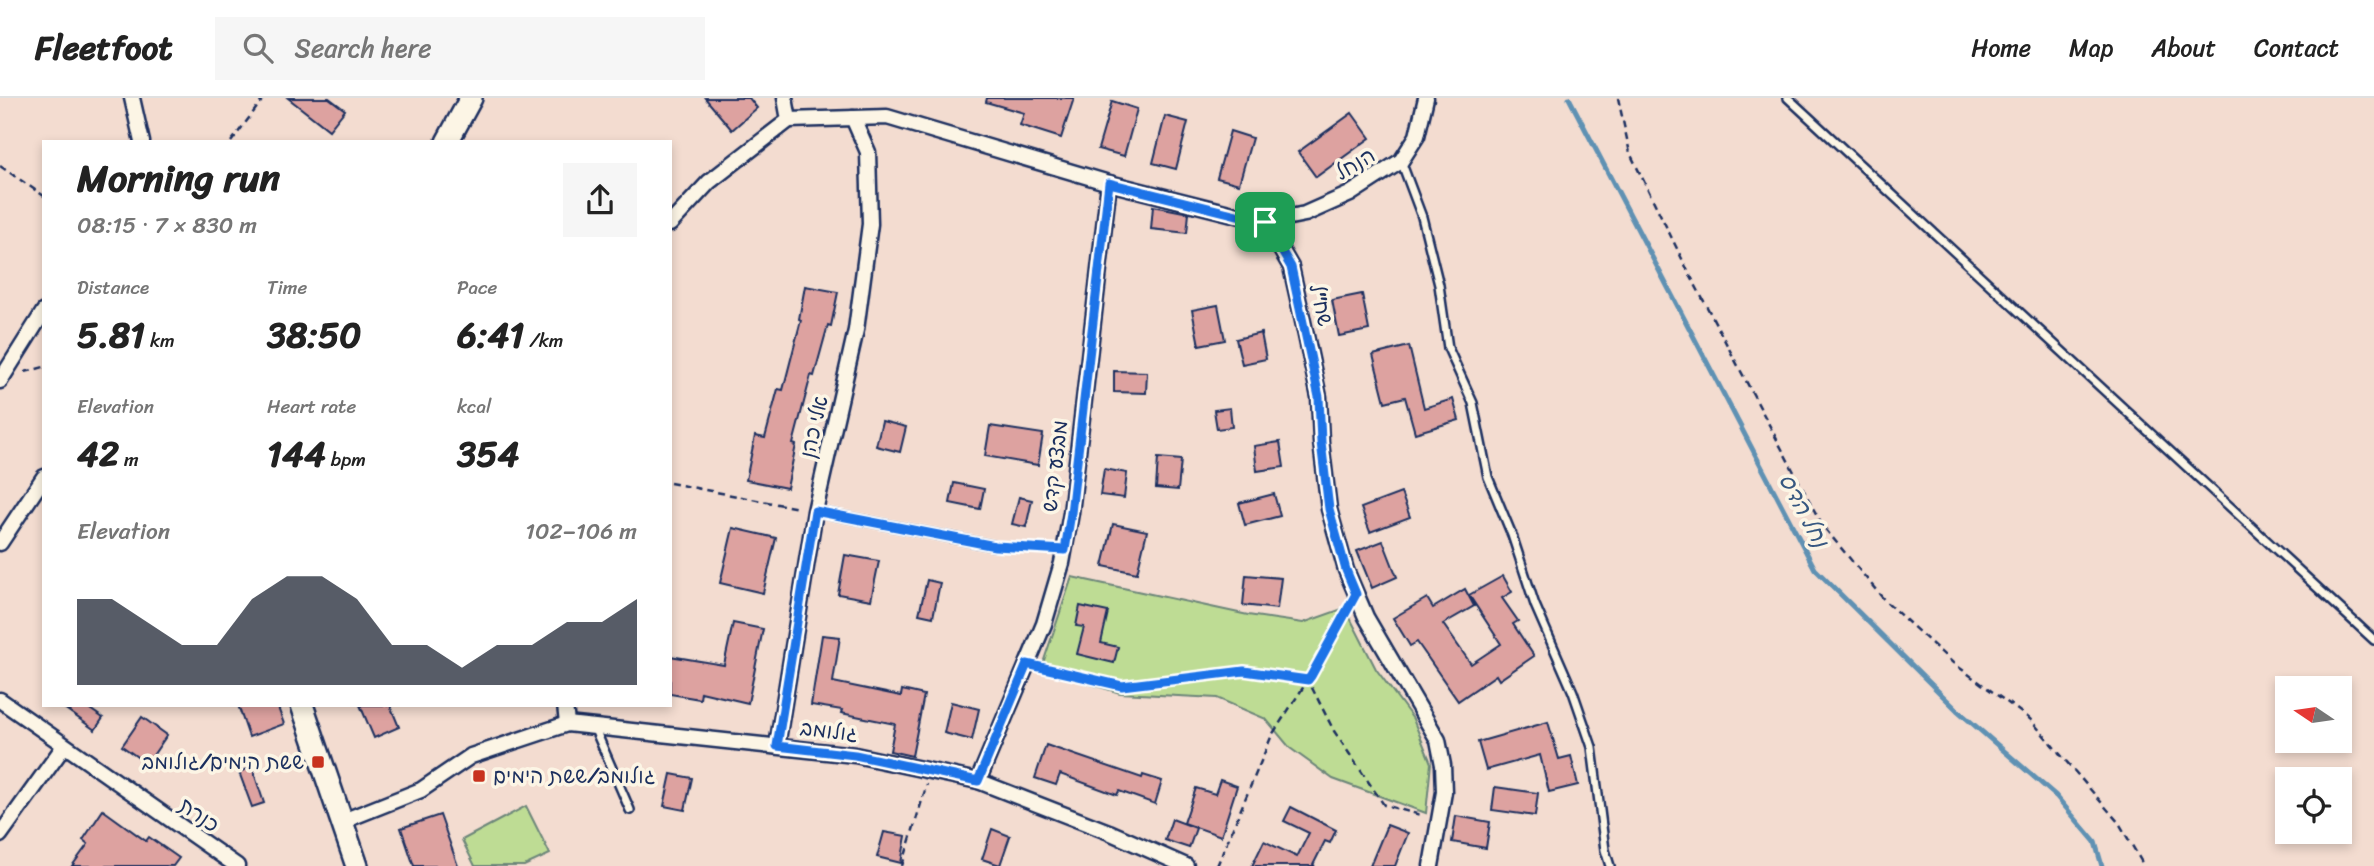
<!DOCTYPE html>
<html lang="en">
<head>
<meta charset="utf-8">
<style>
  body { margin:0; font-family:Sriracha,"Playpen Sans Hebrew",sans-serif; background:#f6f6f6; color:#222; height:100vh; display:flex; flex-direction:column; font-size:26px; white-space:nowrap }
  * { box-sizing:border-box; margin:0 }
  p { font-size:23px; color:#767676 }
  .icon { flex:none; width:38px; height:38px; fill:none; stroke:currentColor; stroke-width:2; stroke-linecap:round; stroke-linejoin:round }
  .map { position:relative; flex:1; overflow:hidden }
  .sheet { position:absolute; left:42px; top:42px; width:630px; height:567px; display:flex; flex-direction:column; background:#fff; border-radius:0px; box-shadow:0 4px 10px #0003 }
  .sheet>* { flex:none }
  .needle { width:46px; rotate:283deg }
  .fabs { position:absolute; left:2275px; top:578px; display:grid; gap:14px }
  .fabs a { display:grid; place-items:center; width:77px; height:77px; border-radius:0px; background:#fff; box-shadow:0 4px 10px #0003; font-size:35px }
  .pin { position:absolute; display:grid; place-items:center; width:60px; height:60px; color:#fff; margin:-30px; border-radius:14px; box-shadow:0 4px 10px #0006 }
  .round { display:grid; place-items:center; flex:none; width:74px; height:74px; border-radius:0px; background:#f6f6f6 }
  .headline { display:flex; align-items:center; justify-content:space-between; height:119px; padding:0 35px }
  h1 { font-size:38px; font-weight:700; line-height:52px }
  .metrics { display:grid; grid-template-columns:repeat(3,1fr); gap:10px; height:119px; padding:7px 35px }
  .metrics div { display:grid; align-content:center }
  .metrics b { font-size:35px; font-weight:700 }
  .metrics small { font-size:19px; font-weight:400 }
  .metrics p { font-size:19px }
  .chart { height:196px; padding:14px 35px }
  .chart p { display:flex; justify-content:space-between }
  .chart svg { width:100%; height:126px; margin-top:7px; fill:#111827; opacity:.7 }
  header { display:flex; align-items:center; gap:42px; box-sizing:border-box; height:98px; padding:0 35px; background:#fff; border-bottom:2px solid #e0e0e0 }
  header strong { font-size:33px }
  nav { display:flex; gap:38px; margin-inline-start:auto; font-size:24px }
  .search { width:490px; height:63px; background:#f6f6f6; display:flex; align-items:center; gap:18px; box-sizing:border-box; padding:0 24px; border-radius:0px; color:#767676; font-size:26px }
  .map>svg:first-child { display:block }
  .green { fill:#bedc94; stroke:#6c8679; stroke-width:2 }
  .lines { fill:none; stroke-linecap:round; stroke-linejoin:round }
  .stream { stroke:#5e91b3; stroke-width:5 }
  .building { fill:#dda2a0; stroke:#1b2f5e; stroke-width:2 }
  .lane-casing { stroke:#1b2f5e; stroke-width:12 }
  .street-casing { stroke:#1b2f5e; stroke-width:19 }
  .secondary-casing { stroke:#1b2f5e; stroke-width:26 }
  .path { stroke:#1b2f5e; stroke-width:2.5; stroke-dasharray:7 5; stroke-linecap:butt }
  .lane { stroke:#fcf5e5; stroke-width:7 }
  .street { stroke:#fcf5e5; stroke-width:14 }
  .secondary { stroke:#fcf5e5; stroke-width:21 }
  .route-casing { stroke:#fff; stroke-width:14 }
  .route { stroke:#1a73e8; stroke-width:9 }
  .poi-dot { fill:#c8321e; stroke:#fcf5e5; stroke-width:2.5 }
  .labels { text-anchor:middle; stroke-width:7; stroke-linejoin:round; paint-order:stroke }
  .street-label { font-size:21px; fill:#1b2f5e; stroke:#fcf5e5 }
  .poi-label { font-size:21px; fill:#1b2f5e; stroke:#fcf5e5; text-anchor:end }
  .water-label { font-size:23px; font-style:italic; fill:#375881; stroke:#fcf5e5 }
</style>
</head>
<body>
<header>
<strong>Fleetfoot</strong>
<div class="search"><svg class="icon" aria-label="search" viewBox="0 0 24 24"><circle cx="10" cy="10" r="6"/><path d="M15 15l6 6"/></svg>Search here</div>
<nav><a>Home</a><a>Map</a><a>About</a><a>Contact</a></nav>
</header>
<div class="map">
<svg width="2374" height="768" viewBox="0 0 2374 768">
  <rect width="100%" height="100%" fill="#f3dcd0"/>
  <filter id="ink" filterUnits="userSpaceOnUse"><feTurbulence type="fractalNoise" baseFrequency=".0143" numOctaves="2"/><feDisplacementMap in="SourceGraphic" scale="14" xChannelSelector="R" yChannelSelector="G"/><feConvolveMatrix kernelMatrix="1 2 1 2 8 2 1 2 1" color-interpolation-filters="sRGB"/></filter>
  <g filter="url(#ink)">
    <!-- green -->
    <g class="green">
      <path d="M1072,479L1248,517L1303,525L1345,510L1376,571L1413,621L1431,665L1426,715L1333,681L1290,650L1266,621L1217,600L1120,595L1041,571Z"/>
      <path d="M526,708L550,756L524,768H475L462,742Z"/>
    </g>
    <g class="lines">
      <!-- stream -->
      <path class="stream" d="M1569,0L1815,471L1957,612L2056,698L2095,744L2102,768"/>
    </g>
    <!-- building -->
    <g class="building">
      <path d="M288,0H329L345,12L329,32Z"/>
      <path d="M705,0H749L757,10L732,32Z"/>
      <path d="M987,0H1074L1061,40L1020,27L1024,15L986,4Z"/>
      <path d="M1112,3L1137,11L1124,58L1098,51Z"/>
      <path d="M1352,15L1370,40L1316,79L1298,54Z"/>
      <path d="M1165,18L1188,24L1176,71L1153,65Z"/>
      <path d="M1230,33L1252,40L1239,86L1217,80Z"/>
      <path d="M1153,108L1189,115L1187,135L1151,131Z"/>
      <path d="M805,188L838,194L831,228L828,227L814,278L811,277L793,346L796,347L787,390L746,382L755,338L765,340L778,291L783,292L801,222L799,221Z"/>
      <path d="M1362,196L1369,232L1339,238L1332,202Z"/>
      <path d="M1218,207L1225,242L1199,247L1192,212Z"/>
      <path d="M1261,235L1266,261L1242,266L1236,241Z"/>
      <path d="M1409,248L1424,310L1453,301L1459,322L1415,335L1405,299L1385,304L1373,257Z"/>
      <path d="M1114,273L1147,274L1146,295L1114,294Z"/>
      <path d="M1230,310L1232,329L1217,331L1214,312Z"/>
      <path d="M882,323L906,329L900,354L876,348Z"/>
      <path d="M990,328L1043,336L1038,367L985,358Z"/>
      <path d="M1280,344L1284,369L1257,373L1254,348Z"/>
      <path d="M1158,360L1181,362L1178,392L1156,390Z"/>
      <path d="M1104,371L1127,375L1124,400L1100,397Z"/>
      <path d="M954,385L984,391L980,411L950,405Z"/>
      <path d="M1401,395L1410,419L1370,434L1361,410Z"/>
      <path d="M1274,396L1280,418L1245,427L1239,405Z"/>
      <path d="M1019,399L1032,402L1026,429L1012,426Z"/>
      <path d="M1113,426L1147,433L1137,475L1103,468Z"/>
      <path d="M733,430L776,440L763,495L720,485Z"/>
      <path d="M1383,443L1397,479L1372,490L1357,453Z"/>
      <path d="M845,457L879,463L871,502L838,496Z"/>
      <path d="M1246,477L1281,480L1277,511L1243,507Z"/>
      <path d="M1503,478L1512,494L1502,500L1518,523L1513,526L1534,558L1499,582L1496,577L1458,603L1417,544L1410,548L1393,520L1427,500L1433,510L1465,491L1474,508L1443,526L1471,566L1501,546L1469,497Z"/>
      <path d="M927,482L940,485L933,519L919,516Z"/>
      <path d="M1080,508L1108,514L1101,545L1118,549L1114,565L1077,556L1084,529L1076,528Z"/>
      <path d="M733,525L763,531L748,605L701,594L700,601L670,596V558L724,567Z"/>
      <path d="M822,537L840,539L833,584L901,598L902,592L924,597L912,658L890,653L895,626L841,615L842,612L811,607Z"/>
      <path d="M951,604L979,611L972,642L944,635Z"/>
      <path d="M60,607H84L103,620L95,632Z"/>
      <path d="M238,607H277L284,626L249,639Z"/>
      <path d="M360,607H390L399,629L374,640Z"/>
      <path d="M142,619L167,637L147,666L122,648Z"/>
      <path d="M1548,624L1559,661L1571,658L1578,687L1549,694L1540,657L1486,672L1478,644Z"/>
      <path d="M1046,647L1142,680L1143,677L1162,683L1155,706L1119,693L1117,697L1060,676L1056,687L1035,680Z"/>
      <path d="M252,669L264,705L252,709L239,674Z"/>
      <path d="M671,676L692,680L685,712L664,708Z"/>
      <path d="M1220,682L1237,688L1221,738L1184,725L1196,690L1215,696Z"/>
      <path d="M1495,689L1538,695L1535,718L1492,712Z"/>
      <path d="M1291,709L1336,732L1330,745L1325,743L1313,767L1315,768H1252L1264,743L1297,759L1309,735L1284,723Z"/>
      <path d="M103,712L146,743L149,739L179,760L173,768H72L88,746L83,742Z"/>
      <path d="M440,717L458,768H414L401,730Z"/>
      <path d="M1456,718L1490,724L1486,750L1452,744Z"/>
      <path d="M1172,721L1196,730L1189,750L1165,742Z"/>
      <path d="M1387,727L1408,735L1395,768H1370Z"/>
      <path d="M992,731L1010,738L1000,767L982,761Z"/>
      <path d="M884,734L906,738L901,765L877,759Z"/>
    </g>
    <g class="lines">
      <defs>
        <g id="lane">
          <path d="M1788,0L2374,542"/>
          <path d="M1401,63L1422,119L1439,187L1448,250L1473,305L1488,379L1512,437L1535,507L1573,594L1592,649L1605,752L1610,768"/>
          <path d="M815,413L995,448"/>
          <path d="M594,629L630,712"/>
        </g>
        <g id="street">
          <path d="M132,0L142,44"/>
          <path d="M785,0L789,22"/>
          <path d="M789,22L887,19L1109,85L1265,124L1305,116L1350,96L1401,63L1417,38L1426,0"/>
          <path d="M1265,124L1291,169L1301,214L1319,299L1321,344L1329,411L1346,472L1366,519L1438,642L1443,667L1444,694L1431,768"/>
          <path d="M670,126L709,84L789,22"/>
          <path d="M0,283L44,213"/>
          <path d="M0,445L44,379"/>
          <path d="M0,602L237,768"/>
          <path d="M565,607L567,626"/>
          <path d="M777,648L815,413L856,232L870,126L868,54L853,20"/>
          <path d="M978,683L1044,526L1062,465L1071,415L1109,85"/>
          <path d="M343,723L421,692L471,658L567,626L855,657L978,683L1109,734L1186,768"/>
          <path d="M0,737L64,648"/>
        </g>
        <g id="secondary">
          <path d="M447,44L471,0"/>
          <path d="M302,607L357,768"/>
        </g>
      </defs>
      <!-- lane casing -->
      <use href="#lane" class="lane-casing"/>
      <!-- street casing -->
      <use href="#street" class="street-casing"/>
      <!-- secondary casing -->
      <use href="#secondary" class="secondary-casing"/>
      <!-- path -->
      <g class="path">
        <path d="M1618,0L1630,55L1688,173L1822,427L1886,504L1953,565L2030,621L2119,725L2144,768"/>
        <path d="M231,44L264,0"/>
        <path d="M0,68L44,98"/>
        <path d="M25,274L44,269"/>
        <path d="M670,385L798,410"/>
        <path d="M1006,448L1048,451"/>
        <path d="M1044,570L1122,588L1244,573L1308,582L1334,633L1384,707L1424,718"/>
        <path d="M902,768L927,686"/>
        <path d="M1217,768L1272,637L1308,582L1347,513"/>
      </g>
      <!-- lane -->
      <use href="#lane" class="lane"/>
      <!-- street -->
      <use href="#street" class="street"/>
      <!-- secondary -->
      <use href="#secondary" class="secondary"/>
    </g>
  </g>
  <g class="lines" filter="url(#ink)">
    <defs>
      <path id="route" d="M1109,85L1265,124L1291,169L1319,299L1321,344L1329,411L1346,472L1356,496L1311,578L1308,582L1244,573L1122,588L1027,566L978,683L855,657L777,648L815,413L995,448L1065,452L1071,415Z"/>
    </defs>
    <!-- route casing -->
    <use href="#route" class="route-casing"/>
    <!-- route -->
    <use href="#route" class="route"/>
  </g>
  <!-- markers -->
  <g class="poi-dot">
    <rect x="311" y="657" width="14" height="14" rx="3.5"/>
    <rect x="472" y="671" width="14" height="14" rx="3.5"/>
  </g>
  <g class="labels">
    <!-- street labels -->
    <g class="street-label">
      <text transform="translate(1355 66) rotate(-31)" y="7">הנחל</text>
      <text transform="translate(1321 207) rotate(77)" y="7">שח"ל</text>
      <text transform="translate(814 329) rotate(-77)" y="7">אלי כהן</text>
      <text transform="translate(1055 368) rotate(-83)" y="7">מבצע קדש</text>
      <text transform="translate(829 633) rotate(7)" y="7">גולומב</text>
      <text transform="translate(199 717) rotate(35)" y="7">כנרת</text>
    </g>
    <!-- poi labels -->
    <g class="poi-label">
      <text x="304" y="671">ששת הימים/גולומב</text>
      <text x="493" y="685" text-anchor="start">גולומב/ששת הימים</text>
    </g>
    <!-- water labels -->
    <g class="water-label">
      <text transform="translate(1804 412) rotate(62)" y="8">נחל הדס</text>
    </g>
  </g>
</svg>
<div class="fabs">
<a><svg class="needle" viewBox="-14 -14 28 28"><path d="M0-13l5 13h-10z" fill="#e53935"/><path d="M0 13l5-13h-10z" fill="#767676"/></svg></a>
<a><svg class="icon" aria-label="locate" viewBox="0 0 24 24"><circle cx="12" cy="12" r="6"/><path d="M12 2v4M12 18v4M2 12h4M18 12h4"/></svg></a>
</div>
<div class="pin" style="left:1265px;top:124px;background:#1e9e55"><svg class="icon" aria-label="arrive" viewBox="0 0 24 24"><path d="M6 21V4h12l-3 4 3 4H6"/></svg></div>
<section class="sheet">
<div class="headline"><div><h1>Morning run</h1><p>08:15 · 7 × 830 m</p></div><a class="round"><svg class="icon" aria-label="share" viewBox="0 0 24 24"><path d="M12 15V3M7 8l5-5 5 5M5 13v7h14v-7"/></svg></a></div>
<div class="metrics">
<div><p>Distance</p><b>5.81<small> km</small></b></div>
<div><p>Time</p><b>38:50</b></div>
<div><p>Pace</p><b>6:41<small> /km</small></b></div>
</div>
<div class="metrics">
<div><p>Elevation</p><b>42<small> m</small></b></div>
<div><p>Heart rate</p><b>144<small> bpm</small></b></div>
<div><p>kcal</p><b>354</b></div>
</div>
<div class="chart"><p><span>Elevation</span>102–106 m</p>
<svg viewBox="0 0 160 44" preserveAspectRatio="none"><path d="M0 44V14L10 14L20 22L30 30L40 30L50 14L60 6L70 6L80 14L90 30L100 30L110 38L120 30L130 30L140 22L150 22L160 14V44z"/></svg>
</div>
</section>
</div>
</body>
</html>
